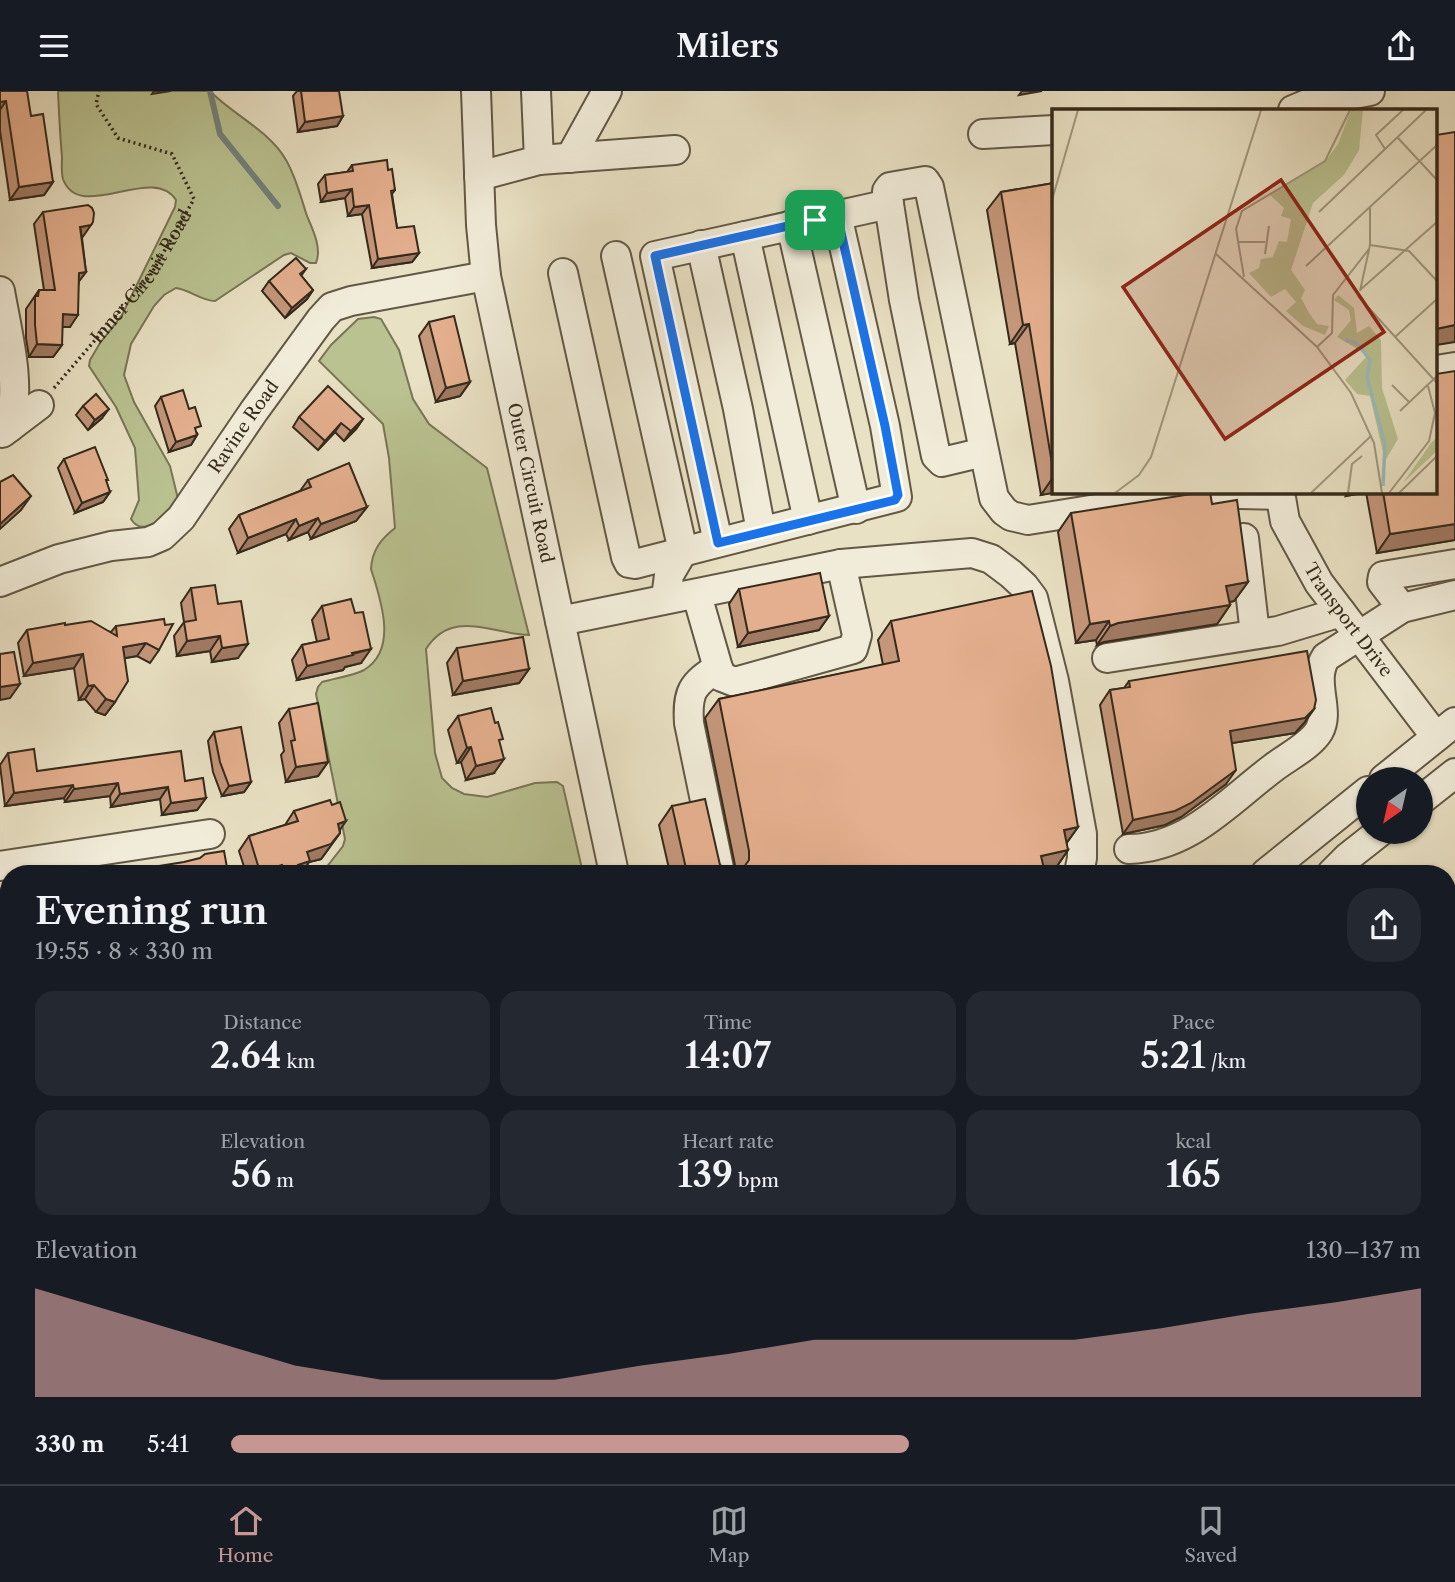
<!DOCTYPE html>
<html lang="en">
<head>
<meta charset="utf-8">
<style>
  body { margin:0; font-family:"Libre Caslon Text",serif; background:#242831; color:#f1f3f6; height:100vh; display:flex; flex-direction:column; font-size:26px; white-space:nowrap }
  * { box-sizing:border-box; margin:0 }
  p { font-size:23px; color:#9ea1a6 }
  .icon { flex:none; width:38px; height:38px; fill:none; stroke:currentColor; stroke-width:2; stroke-linecap:round; stroke-linejoin:round }
  .map { position:relative; flex:1; overflow:hidden }
  .side { position:absolute; left:0px; top:774px; width:1456px; height:620px; display:flex; flex-direction:column; background:#171b24; border-radius:28px 28px 0 0; box-shadow:0 2px 5px #0004 }
  .side>* { flex:none }
  .needle { width:46px; rotate:214deg }
  .fabs { position:absolute; left:1356px; top:676px; display:grid; gap:14px }
  .fabs a { display:grid; place-items:center; width:77px; height:77px; border-radius:50%; background:#171b24; box-shadow:0 2px 5px #0004; font-size:35px }
  .pin { position:absolute; display:grid; place-items:center; width:60px; height:60px; color:#fff; margin:-30px; border-radius:14px; box-shadow:0 4px 10px #0006 }
  .round { display:grid; place-items:center; flex:none; width:74px; height:74px; border-radius:28px; background:#242831 }
  .overview { display:flex; align-items:center; justify-content:space-between; height:119px; padding:0 35px }
  h1 { font-size:38px; font-weight:600; line-height:52px }
  .figures { display:grid; grid-template-columns:repeat(3,1fr); gap:10px; height:119px; padding:7px 35px }
  .figures div { display:grid; align-content:center; border-radius:18px; background:#242831; text-align:center }
  .figures b { font-size:35px; font-weight:600 }
  .figures small { font-size:19px; font-weight:400 }
  .figures p { font-size:19px }
  .chart { height:196px; padding:14px 35px }
  .chart p { display:flex; justify-content:space-between }
  .chart svg { width:100%; height:126px; margin-top:7px; fill:#c59692; opacity:.7 }
  ul { padding:0 35px; list-style:none; font-size:23px }
  li { display:grid; grid-template-columns:112px 84px 1fr; align-items:center; height:52px }
  li i { height:18px; border-radius:9px; background:#c59692 }
  header { display:flex; justify-content:space-between; align-items:center; height:91px; padding:0 35px; background:#171b24; font-size:32px; font-weight:600 }
  .tab-bar { display:flex; justify-content:space-around; align-items:center; height:98px; border-top:2px solid #363941; background:#171b24; font-size:19px; color:#9ea1a6 }
  .tab-bar a { display:grid; justify-items:center; gap:4px }
  .tab-bar .active { color:#c59692 }
  .map>svg:first-child { display:block }
  .green { fill:#bac291; stroke:#787656; stroke-width:2 }
  .lines { fill:none; stroke-linecap:round; stroke-linejoin:round }
  .stream { stroke:#72827c; stroke-width:6 }
  .minor-tunnel { stroke:#c5bca2; stroke-width:28; stroke-dasharray:28 14; stroke-linecap:butt }
  .minor-casing { stroke:#625845; stroke-width:32 }
  .path { stroke:#352a1b; stroke-width:3.5; stroke-dasharray:2 3.5; stroke-linecap:butt }
  .minor { stroke:#f1ecd9; stroke-width:28 }
  .wall { fill:#c4967a; stroke:#352a1b; stroke-width:2 }
  .shaded-wall { fill:#a07a63; stroke:#352a1b; stroke-width:2 }
  .building { fill:#e4af8e; stroke:#352a1b; stroke-width:2 }
  .route-casing { stroke:#fff; stroke-width:14 }
  .route { stroke:#1a73e8; stroke-width:9 }
  .labels { text-anchor:middle; stroke-width:6; stroke-linejoin:round; paint-order:stroke }
  .street-label { font-size:18px; fill:#352a1b; stroke:#f1ecd9 }
  .inset-river { fill:none; stroke:#9abcbc; stroke-width:3.5 }
  .inset-road { fill:none; stroke:#a19880; stroke-width:2 }
  .view { fill:#8f2418; fill-opacity:0.15; stroke:#8f2418; stroke-width:3.5 }
  .inset-edge { fill:none; stroke:#352a1b; stroke-width:3.5 }
</style>
</head>
<body>
<header><svg class="icon" aria-label="menu" viewBox="0 0 24 24"><path d="M4 6h16M4 12h16M4 18h16"/></svg>Milers<svg class="icon" aria-label="share" viewBox="0 0 24 24"><path d="M12 15V3M7 8l5-5 5 5M5 13v7h14v-7"/></svg></header>
<div class="map">
<svg width="1455" height="1393" viewBox="0 0 1455 1393">
  <rect width="100%" height="100%" fill="#e9e1c4"/>
  <filter id="stains"><feTurbulence type="fractalNoise" baseFrequency=".00286" numOctaves="4"/><feColorMatrix values="0 0 0 0 .2 0 0 0 0 .09 0 0 0 0 .02 0 0 0 .5 -.17"/></filter>
  <radialGradient id="worn" r=".72"><stop offset=".6" stop-color="#630" stop-opacity="0"/><stop offset="1" stop-color="#630" stop-opacity=".3"/></radialGradient>
  <!-- green -->
  <g class="green">
    <path d="M58,0H210C232,23 271,41 286,69C296,86 301,107 307,125C313,139 322,157 316,172H310L291,162L284,164L215,210C202,210 190,199 176,197L164,204L154,215L131,253L124,284L134,311L170,375L178,408L155,435C144,436 137,438 131,428L139,409L135,357L116,316L89,275L90,269L100,252L122,224L175,116L176,109C153,72 79,133 63,88C61,81 62,72 62,66C60,44 59,22 58,0Z"/>
    <path d="M374,226L381,228L399,259L413,308L429,333L487,377L529,544C491,543 452,517 426,558L435,662L442,687L452,697L464,703L487,706L535,692L557,691L563,695L583,782H322L343,755L345,748L316,603L318,596L322,591C335,587 353,585 364,579C399,558 380,507 371,478C372,459 381,448 395,437L389,367L383,333L319,270L331,254L358,228Z"/>
    <path d="M9,1006V1349L0,1348V1010Z"/>
  </g>
  <g class="lines">
    <!-- stream -->
    <path class="stream" d="M210,0L220,43L278,115"/>
    <!-- minor-tunnel -->
    <path class="minor-tunnel" d="M795,1393V1384"/>
    <defs>
      <g id="minor">
        <path id="s2" d="M476,0L481,134L486,185L614,782"/>
        <path d="M536,0L539,69"/>
        <path d="M1293,19L1312,11L1370,0"/>
        <path d="M983,43L1054,39"/>
        <path d="M570,67L607,0"/>
        <path d="M479,85L539,69L675,59"/>
        <path d="M791,134L856,418"/>
        <path d="M745,145L808,429"/>
        <path d="M701,154L738,318L761,440"/>
        <path d="M616,165L683,460L669,484L666,507"/>
        <path d="M563,182L626,466L629,472L635,473L897,406L885,335L837,124"/>
        <path d="M0,200C8,246 21,291 10,336"/>
        <path d="M1436,279L1455,276"/>
        <path d="M2,342L39,314"/>
        <path d="M984,361L942,371L936,365L904,209L889,113L887,100L890,96L925,90L929,96L994,407L1004,420L1011,425L1028,429L1196,402L1280,404"/>
        <path id="s3" d="M1280,401L1285,430L1319,492L1436,646"/>
        <path d="M1244,447L1255,543"/>
        <path d="M718,451L655,165L889,113"/>
        <path id="s4" d="M0,491L59,468L111,455L148,451L162,445L181,427L254,320L321,228L332,216L351,210L486,185"/>
        <path d="M697,504L718,577L722,586L735,591L853,558L857,544L841,473"/>
        <path d="M1402,517L1382,491L1383,485L1455,473"/>
        <path d="M560,530L841,473L972,462L991,468L1011,483L1024,495L1033,507L1054,590L1082,743V767L1079,782"/>
        <path d="M1107,567L1278,540L1341,521"/>
        <path d="M718,577C692,593 687,601 689,632L720,782"/>
        <path d="M1384,688L1455,631"/>
        <path d="M1421,709L1455,682"/>
        <path d="M1129,758C1189,757 1229,710 1273,677C1287,666 1310,655 1319,640C1331,619 1310,590 1326,566L1402,517L1455,504"/>
        <path d="M0,775L210,743"/>
        <path d="M1266,782L1368,700"/>
        <path d="M1332,782L1348,766L1381,740"/>
        <path d="M1447,972L1455,966"/>
        <path d="M0,1360L9,1362"/>
        <path d="M362,1393L369,1384"/>
        <path d="M495,1393L506,1384"/>
        <path d="M628,1393L643,1384"/>
        <path d="M768,1393L770,1384"/>
        <path d="M821,1393L825,1384"/>
      </g>
    </defs>
    <!-- minor casing -->
    <use href="#minor" class="minor-casing"/>
    <!-- path -->
    <path class="path" id="s1" d="M54,297L150,185L194,108L172,63L118,47L96,13L99,0"/>
    <!-- minor -->
    <use href="#minor" class="minor"/>
  </g>
  <!-- wall -->
  <g class="wall">
    <path d="M0,0L31,25L53,91L44,104L10,109L0,40Z"/>
    <path d="M297,0H301L343,25L337,35L298,41L293,5Z"/>
    <path d="M352,74L388,79L395,99L392,103L397,137L419,162L412,171L372,177L362,123L348,125L345,107L321,111L318,93L325,84L347,81Z"/>
    <path d="M1054,92V401L1041,404L1015,252L1010,253L987,119L1001,101Z"/>
    <path d="M43,121L82,147L86,181L79,190L70,236H62V254L53,266H29L26,247V218L39,199H44L34,133Z"/>
    <path d="M306,178L301,185L313,199L307,208L285,227L262,200L269,190Z"/>
    <path d="M429,231L470,291L460,305L436,311L419,245Z"/>
    <path d="M161,306L197,342V344L191,354L169,361L155,315Z"/>
    <path d="M83,315L102,327L88,339L76,324Z"/>
    <path d="M299,326L363,328L356,338L344,350L335,341L318,359L293,336Z"/>
    <path d="M64,368L106,391L110,401L103,411L75,422L58,377Z"/>
    <path d="M308,389L367,416L356,430L311,448L308,441L289,449L286,443L238,462L229,438L239,424L300,400Z"/>
    <path d="M1345,401H1436L1455,449L1377,462L1366,401L1346,405Z"/>
    <path d="M1212,413L1248,491L1234,510L1229,511L1230,514L1217,533L1104,551L1097,554L1096,549L1076,552L1058,441L1071,422Z"/>
    <path d="M191,497L218,513L238,567L212,571L210,560L177,565L174,545L184,531L181,512Z"/>
    <path d="M739,498L829,525L819,539L738,556L729,513Z"/>
    <path d="M322,515L361,572L345,576L343,579L297,589L292,569L302,554L317,551L312,529Z"/>
    <path d="M891,530L1078,736L1066,753L1068,759L1055,778L1045,780V782H670L659,734L672,715L720,774L729,779H736L705,627L719,608L883,574L878,549Z"/>
    <path d="M65,534L111,541L116,535L159,559L150,572L137,565L125,567L115,611L105,624L96,621L85,608L79,609L74,577L24,585L18,552L27,539Z"/>
    <path d="M457,557L529,578L519,592L453,604L447,572Z"/>
    <path d="M1129,590L1314,618L1304,632L1295,642L1232,652L1226,693L1181,726L1165,734L1123,743L1100,614L1110,599L1124,597Z"/>
    <path d="M289,618L328,671L318,685L286,691L281,664L284,660L279,632Z"/>
    <path d="M458,625L494,682L466,689L461,671L457,672L448,639Z"/>
    <path d="M214,641L251,691L244,701L222,705L213,681L208,650Z"/>
    <path d="M8,662L37,680L185,690L206,707L197,719L162,724L160,708L111,716L110,705L65,711L64,707L5,715L0,674Z"/>
    <path d="M294,720L340,740V742L321,768L309,771L302,782H246L239,760L249,745L285,734Z"/>
    <path d="M9,796V858H7L9,871V881L0,893V800L2,797Z"/>
    <path d="M863,1384H1447L1455,1393H871Z"/>
  </g>
  <!-- shaded-wall -->
  <g class="shaded-wall">
    <path d="M154,0H171L152,3Z"/>
    <path d="M1022,0H1042L1019,4Z"/>
    <path d="M6,10L0,19V11Z"/>
    <path d="M343,25L337,35L298,41L305,31Z"/>
    <path d="M53,91L44,104L10,109L19,96Z"/>
    <path d="M352,98L345,107L321,111L327,102Z"/>
    <path d="M369,114L362,123L348,125L354,116Z"/>
    <path d="M91,134L82,147L80,136Z"/>
    <path d="M419,162L412,171L372,177L378,168Z"/>
    <path d="M86,181L77,193L79,182Z"/>
    <path d="M313,199L307,208L285,227L292,217Z"/>
    <path d="M63,223L78,224L70,236H54Z"/>
    <path d="M1029,233L1015,252L1010,253L1023,234Z"/>
    <path d="M1455,234V251L1436,254V238Z"/>
    <path d="M37,253L62,254L53,266H29Z"/>
    <path d="M470,291L460,305L436,311L446,297Z"/>
    <path d="M109,318L102,327L88,339L95,329Z"/>
    <path d="M363,328L356,338L344,350L351,340Z"/>
    <path d="M341,332L335,341L318,359L325,350Z"/>
    <path d="M197,344L191,354L169,361L176,351Z"/>
    <path d="M1054,385V401H1059L1041,404Z"/>
    <path d="M110,401L103,411L75,422L82,412Z"/>
    <path d="M1349,401H1367L1346,405Z"/>
    <path d="M31,405L21,419L0,438V433Z"/>
    <path d="M367,416L356,430L311,448L321,433Z"/>
    <path d="M318,427L308,441L289,449L299,435Z"/>
    <path d="M296,428L286,443L238,462L248,447Z"/>
    <path d="M1455,433V449L1377,462L1390,443Z"/>
    <path d="M1248,491L1234,510L1213,514L1226,495Z"/>
    <path d="M1230,514L1217,533L1104,551L1097,554L1110,535L1118,532Z"/>
    <path d="M829,525L819,539L738,556L748,542Z"/>
    <path d="M1109,530L1096,549L1076,552L1090,533Z"/>
    <path d="M220,545L210,560L177,565L187,550Z"/>
    <path d="M146,552L137,565L114,569L123,556Z"/>
    <path d="M248,553L238,567L212,571L222,557Z"/>
    <path d="M371,558L361,572L345,576L343,579L297,589L307,575Z"/>
    <path d="M83,563L74,577L24,585L33,572Z"/>
    <path d="M529,578L519,592L453,604L463,590Z"/>
    <path d="M20,593L10,607L0,609V596Z"/>
    <path d="M94,594L85,608L79,609L88,595Z"/>
    <path d="M106,608L115,611L105,624L96,621Z"/>
    <path d="M1314,618L1304,632L1295,642L1220,654L1230,640Z"/>
    <path d="M471,656L461,671L457,672L467,657Z"/>
    <path d="M504,668L494,682L466,689L476,675Z"/>
    <path d="M328,671L318,685L286,691L296,676Z"/>
    <path d="M1236,679L1226,693L1181,726L1165,734L1123,743L1133,729Z"/>
    <path d="M251,691L244,701L222,705L229,695Z"/>
    <path d="M118,692L110,705L65,711L74,698Z"/>
    <path d="M73,694L64,707L5,715L14,702Z"/>
    <path d="M168,696L160,708L111,716L120,703Z"/>
    <path d="M206,707L197,719L162,724L171,712Z"/>
    <path d="M346,730L336,745L338,733Z"/>
    <path d="M1078,736L1065,754L1064,739Z"/>
    <path d="M340,742L321,768L309,771L302,782H285L307,761Z"/>
    <path d="M1068,759L1055,778L1033,782L1041,765Z"/>
    <path d="M282,774L277,782H259L260,781Z"/>
    <path d="M9,845V858L0,859V856L7,846Z"/>
    <path d="M9,879V881L0,893V881Z"/>
    <path d="M9,968V971L2,981H0V970Z"/>
  </g>
  <!-- building -->
  <g class="building">
    <path d="M0,0H27L31,25L43,23L53,91L19,96L6,10L0,11Z"/>
    <path d="M301,0H339L343,25L305,31Z"/>
    <path d="M1455,41V234L1436,238V44Z"/>
    <path d="M387,69L388,79L392,78L395,99L391,100L397,137L414,135L419,162L378,168L369,114L354,116L352,98L327,102L325,84L353,80L352,74Z"/>
    <path d="M1054,92V385L1029,233L1023,234L1001,101Z"/>
    <path d="M88,114L92,117L94,122L93,131L91,134L80,136L86,181L79,182L78,224L63,223L62,254L37,253L35,234V205H38L39,199H55L43,121Z"/>
    <path d="M296,167L306,178L300,183L313,199L292,217L269,190Z"/>
    <path d="M454,225L470,291L446,297L429,231Z"/>
    <path d="M1455,280V433L1390,443L1383,401H1436V283Z"/>
    <path d="M328,295L363,328L351,340L341,332L325,350L299,326Z"/>
    <path d="M183,299L189,318L195,316L201,335L195,337L197,344L176,351L161,306Z"/>
    <path d="M96,303L109,318L95,329L83,315Z"/>
    <path d="M95,356L108,389H106L110,401L82,412L64,368Z"/>
    <path d="M349,372L367,416L321,433L318,427L299,435L296,428L248,447L239,424L311,396L308,389Z"/>
    <path d="M13,384L31,405L0,433V391Z"/>
    <path d="M1204,401H1210L1212,413L1237,409L1248,491L1226,495L1230,514L1118,532L1110,535L1109,530L1090,533L1071,422Z"/>
    <path d="M820,482L829,525L748,542L739,498Z"/>
    <path d="M215,494L218,513L241,510L248,553L222,557L220,545L187,550L184,531L196,529L191,497Z"/>
    <path d="M1032,500L1051,575L1078,736L1064,739L1068,759L1041,765L1045,782H687L672,715L705,708L720,774L729,779L736,780L744,776L749,769V760L719,608L899,570L891,530Z"/>
    <path d="M351,508L355,522L363,521L371,558L352,562L353,564L307,575L302,554L329,548L322,515Z"/>
    <path d="M164,528L165,534L173,533L159,559L146,552L123,556L128,590L115,611L106,608L94,594L88,595L83,563L33,572L27,539L65,532V534L91,530L117,545L116,535Z"/>
    <path d="M523,546L529,578L463,590L457,557Z"/>
    <path d="M1307,560L1316,609L1314,618L1305,627L1230,640L1236,679L1191,712L1175,720L1133,729L1110,599L1130,596L1129,590Z"/>
    <path d="M14,561L20,593L0,596V563Z"/>
    <path d="M318,612L328,671L296,676L291,650L295,649L289,618Z"/>
    <path d="M491,617L495,632L498,631L503,648L499,649L504,668L476,675L471,656L467,657L458,625Z"/>
    <path d="M241,636L251,691L229,695L220,671L214,641Z"/>
    <path d="M34,658L37,680L181,660L185,690L203,687L206,707L171,712L168,696L120,703L118,692L74,698L73,694L14,702L8,662Z"/>
    <path d="M330,709L332,714L340,711L346,730L338,733L340,742L331,753L307,761L310,770L298,774L299,778L285,782L282,774L260,781L249,745L298,730L294,720Z"/>
    <path d="M224,760L228,782H115L184,771L200,767L205,763Z"/>
    <path d="M107,777L108,782H80Z"/>
    <path d="M9,796V845L7,846L2,816L6,815L2,797Z"/>
    <path d="M5,851L9,871V879L0,881V852Z"/>
    <path d="M5,936L9,956V968L0,970V937Z"/>
    <path d="M1447,1094L1455,1103V1393H893L885,1384H1447Z"/>
  </g>
  <g class="lines">
    <defs>
      <path id="route" d="M837,124L885,335L898,404L895,409L718,452L655,165Z"/>
    </defs>
    <!-- route casing -->
    <use href="#route" class="route-casing"/>
    <!-- route -->
    <use href="#route" class="route"/>
  </g>
  <g class="labels">
    <!-- street labels -->
    <g class="street-label">
      <text dy="6" stroke="none"><textPath href="#s1" startOffset="142">Inner Circuit Road</textPath></text>
      <text dy="6" stroke="none"><textPath href="#s4" startOffset="306">Ravine Road</textPath></text>
      <text dy="6" stroke="none"><textPath href="#s2" startOffset="397">Outer Circuit Road</textPath></text>
      <text dy="6" stroke="none"><textPath href="#s3" startOffset="147">Transport Drive</textPath></text>
    </g>
  </g>
  <!-- overview -->
  <g transform="translate(1052 18)">
    <rect width="385" height="385" fill="#e9e1c4"/>
    <path d="M299,1H311L307,41L292,66L261,94L239,161L253,181L249,189L257,204L265,215L277,217L273,226L251,217L234,202L244,193L233,180L219,188L197,164L207,159L209,150L221,148L227,132L235,133L239,110L229,107L232,99L217,85L273,53L286,35ZM286,186L302,199L305,224L317,217L329,231L330,279L346,330L333,352L318,287L305,285L293,271L316,246L285,228L299,211L297,201L282,191ZM385,328V342L351,374L379,334Z" fill="#bac291"/>
    <path class="inset-river" d="M293,231L305,234L318,251L315,268L333,336L331,377"/>
    <path class="inset-road" d="M346,29L385,71M333,40L324,26L351,1M0,91L26,1M267,103L374,1M186,133H213M318,136L357,142L385,172M164,145L265,238L299,284L322,334L330,384M213,145L217,117M254,157L385,36M192,168L184,120L190,102L273,52L298,1M308,181L385,113M308,182L318,136V99M306,187L385,274M343,228L385,190M265,238L280,224L281,186L317,140M340,276L358,294M348,302L385,267M63,384L87,366L99,348L209,1M259,384L319,327M296,384L300,355L310,347M337,384L377,332L383,304L376,277M347,384L385,347"/>
    <path class="view" d="M229,71L332,223L173,330L71,178Z"/>
    <rect width="385" height="385" class="inset-edge"/>
  </g>
  <rect width="100%" height="100%" filter="url(#stains)"/>
  <rect width="100%" height="100%" fill="url(#worn)"/>
</svg>
<div class="fabs">
<a><svg class="needle" viewBox="-14 -14 28 28"><path d="M0-13l5 13h-10z" fill="#e53935"/><path d="M0 13l5-13h-10z" fill="#9ea1a6"/></svg></a>
</div>
<div class="pin" style="left:815px;top:129px;background:#1e9e55"><svg class="icon" aria-label="arrive" viewBox="0 0 24 24"><path d="M6 21V4h12l-3 4 3 4H6"/></svg></div>
<section class="side">
<div class="overview"><div><h1>Evening run</h1><p>19:55 · 8 × 330 m</p></div><a class="round"><svg class="icon" aria-label="share" viewBox="0 0 24 24"><path d="M12 15V3M7 8l5-5 5 5M5 13v7h14v-7"/></svg></a></div>
<div class="figures">
<div><p>Distance</p><b>2.64<small> km</small></b></div>
<div><p>Time</p><b>14:07</b></div>
<div><p>Pace</p><b>5:21<small> /km</small></b></div>
</div>
<div class="figures">
<div><p>Elevation</p><b>56<small> m</small></b></div>
<div><p>Heart rate</p><b>139<small> bpm</small></b></div>
<div><p>kcal</p><b>165</b></div>
</div>
<div class="chart"><p><span>Elevation</span>130–137 m</p>
<svg viewBox="0 0 160 44" preserveAspectRatio="none"><path d="M0 44V6L10 15L20 24L30 33L40 38L50 38L60 38L70 33L80 29L90 24L100 24L110 24L120 24L130 20L140 15L150 11L160 6V44z"/></svg>
</div>
<ul>
<li><b>330 m</b>5:41<i style="width:57%"></i></li>
</ul>
</section>
</div>
<nav class="tab-bar">
<a class="active"><svg class="icon" aria-label="home" viewBox="0 0 24 24"><path d="M3 11l9-7 9 7M6 9v11h12V9"/></svg>Home</a>
<a><svg class="icon" aria-label="map" viewBox="0 0 24 24"><path d="M3 6l6-2 6 2 6-2v14l-6 2-6-2-6 2zM9 4v14M15 6v14"/></svg>Map</a>
<a><svg class="icon" aria-label="saved" viewBox="0 0 24 24"><path d="M7 4h10v16l-5-4-5 4z"/></svg>Saved</a>
</nav>
</body>
</html>
